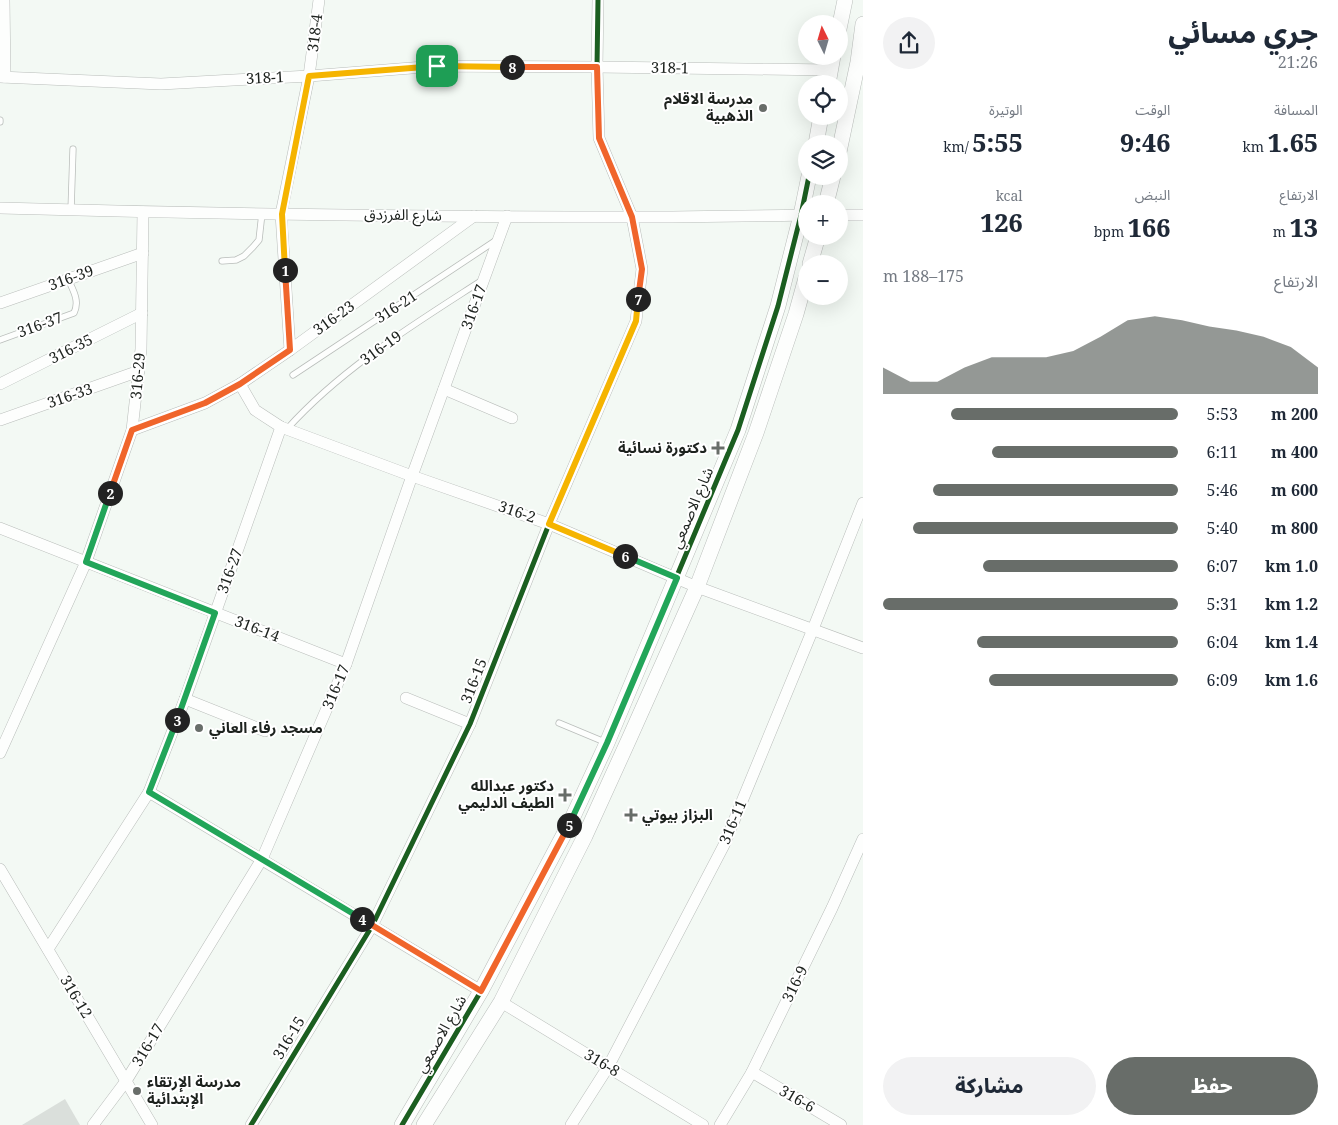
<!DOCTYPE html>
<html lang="ar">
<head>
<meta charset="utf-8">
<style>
  body { margin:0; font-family:"Noto Serif","Noto Sans Arabic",serif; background:#f2f2f3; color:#1f2937; direction:rtl; height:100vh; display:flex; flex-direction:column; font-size:19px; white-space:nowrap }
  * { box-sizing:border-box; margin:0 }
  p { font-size:16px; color:#747a83 }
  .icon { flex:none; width:28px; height:28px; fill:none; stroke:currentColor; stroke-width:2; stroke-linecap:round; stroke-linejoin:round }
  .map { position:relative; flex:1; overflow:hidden; direction:ltr }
  .drawer { display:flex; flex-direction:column; background:#fff; width:475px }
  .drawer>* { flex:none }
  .needle { width:32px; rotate:355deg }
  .buttons { position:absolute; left:798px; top:15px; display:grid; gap:10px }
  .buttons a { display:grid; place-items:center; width:50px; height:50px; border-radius:50%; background:#fff; box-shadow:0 5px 20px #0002; font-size:25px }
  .pin { position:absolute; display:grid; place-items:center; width:42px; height:42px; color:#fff; margin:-21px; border-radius:10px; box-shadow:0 2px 8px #0006 }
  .km { position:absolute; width:25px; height:25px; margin:-12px; border-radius:50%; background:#222; color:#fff; font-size:14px; line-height:25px; text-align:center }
  .round { display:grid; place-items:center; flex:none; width:52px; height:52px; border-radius:26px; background:#f2f2f3 }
  .head { display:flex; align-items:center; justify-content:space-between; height:85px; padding:0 20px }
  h1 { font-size:28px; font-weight:800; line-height:38px }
  .stats { display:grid; grid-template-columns:repeat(3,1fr); gap:8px; height:85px; padding:5px 20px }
  .stats div { display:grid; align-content:center }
  .stats b { font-size:25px; font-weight:800 }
  .stats small { font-size:14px; font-weight:400 }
  .stats p { font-size:14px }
  .chart { height:140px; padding:10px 20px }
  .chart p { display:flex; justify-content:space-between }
  .chart svg { width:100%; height:90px; margin-top:5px; fill:#686d69; opacity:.7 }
  .action { display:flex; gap:10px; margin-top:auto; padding:10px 20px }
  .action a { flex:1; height:58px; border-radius:30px; background:#686d69; color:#fff; font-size:20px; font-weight:800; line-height:58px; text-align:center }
  .action a+a { background:#f2f2f3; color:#1f2937 }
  ul { padding:0 20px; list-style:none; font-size:16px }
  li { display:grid; grid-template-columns:80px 60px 1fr; align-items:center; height:38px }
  li i { height:12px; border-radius:6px; background:#686d69 }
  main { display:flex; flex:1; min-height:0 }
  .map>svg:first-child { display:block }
  .building { fill:#dadfdb }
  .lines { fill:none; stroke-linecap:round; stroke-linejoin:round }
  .service-casing { stroke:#b9bdba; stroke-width:7 }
  .minor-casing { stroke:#b9bdba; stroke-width:12 }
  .tertiary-casing { stroke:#b9bdba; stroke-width:16 }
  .service { stroke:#fdfefd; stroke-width:5.5 }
  .minor { stroke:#fdfefd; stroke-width:11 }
  .tertiary { stroke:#fdfefd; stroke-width:15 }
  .cycleway-casing { stroke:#fff; stroke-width:8 }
  .cycleway { stroke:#1b5e20; stroke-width:5 }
  .split-1-casing { stroke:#fff; stroke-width:10 }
  .split-2-casing { stroke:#fff; stroke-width:10 }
  .split-3-casing { stroke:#fff; stroke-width:10 }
  .split-4-casing { stroke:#fff; stroke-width:10 }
  .split-5-casing { stroke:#fff; stroke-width:10 }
  .split-6-casing { stroke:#fff; stroke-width:10 }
  .split-7-casing { stroke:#fff; stroke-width:10 }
  .split-8-casing { stroke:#fff; stroke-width:10 }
  .split-9-casing { stroke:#fff; stroke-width:10 }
  .split-1 { stroke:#f5b400; stroke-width:6 }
  .split-2 { stroke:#f0652b; stroke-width:6 }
  .split-3 { stroke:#22a559; stroke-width:6 }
  .split-4 { stroke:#22a559; stroke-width:6 }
  .split-5 { stroke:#f0652b; stroke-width:6 }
  .split-6 { stroke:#22a559; stroke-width:6 }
  .split-7 { stroke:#f5b400; stroke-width:6 }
  .split-8 { stroke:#f0652b; stroke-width:6 }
  .split-9 { stroke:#f5b400; stroke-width:6 }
  .poi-dot { fill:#686d69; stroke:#fff; stroke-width:2 }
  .labels { text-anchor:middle; stroke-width:4; stroke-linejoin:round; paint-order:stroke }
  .street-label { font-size:15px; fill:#1d221e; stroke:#fff }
  .poi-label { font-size:15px; font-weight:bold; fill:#1d221e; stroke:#fff; text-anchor:end }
</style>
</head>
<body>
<main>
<section class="drawer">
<div class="head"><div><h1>جري مسائي</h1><p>21:26</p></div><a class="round"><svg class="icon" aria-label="share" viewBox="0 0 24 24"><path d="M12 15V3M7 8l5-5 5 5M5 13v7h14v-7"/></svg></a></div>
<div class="stats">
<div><p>المسافة</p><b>1.65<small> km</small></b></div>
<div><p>الوقت</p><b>9:46</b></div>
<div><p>الوتيرة</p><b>5:55<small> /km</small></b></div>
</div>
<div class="stats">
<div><p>الارتفاع</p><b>13<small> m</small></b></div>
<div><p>النبض</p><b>166<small> bpm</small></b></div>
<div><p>kcal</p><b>126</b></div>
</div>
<div class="chart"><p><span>الارتفاع</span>175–188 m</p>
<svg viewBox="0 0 160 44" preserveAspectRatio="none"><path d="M0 44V31L10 38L20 38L30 31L40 26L50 26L60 26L70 23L80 16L90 8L100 6L110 8L120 11L130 13L140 16L150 21L160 31V44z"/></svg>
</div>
<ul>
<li><b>200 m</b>5:53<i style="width:77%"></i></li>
<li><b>400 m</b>6:11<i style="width:63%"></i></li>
<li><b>600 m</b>5:46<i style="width:83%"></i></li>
<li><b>800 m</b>5:40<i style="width:90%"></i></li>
<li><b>1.0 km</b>6:07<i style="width:66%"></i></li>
<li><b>1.2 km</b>5:31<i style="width:100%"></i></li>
<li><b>1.4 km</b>6:04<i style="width:68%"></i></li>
<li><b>1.6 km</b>6:09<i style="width:64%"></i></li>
</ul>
<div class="action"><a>حفظ</a><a>مشاركة</a></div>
</section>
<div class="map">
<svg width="863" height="1125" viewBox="0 0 863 1125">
  <rect width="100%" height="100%" fill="#f3f9f4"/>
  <!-- building -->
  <path class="building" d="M65,1099L80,1125H22Z"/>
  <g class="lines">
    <defs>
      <g id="service">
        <path d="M0,120V122"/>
        <path d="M71,210L73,149"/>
        <path d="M222,261L236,260L244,256L253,247L259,240L262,213"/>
        <path d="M0,340L74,313C80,301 73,290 68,279"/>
        <path d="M293,375L495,241"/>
        <path d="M287,429C342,368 413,325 481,281"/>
        <path d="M559,723L607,743"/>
      </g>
      <g id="minor">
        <path d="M4,0L5,77"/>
        <path d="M0,77L161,84L309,76L437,66L597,67L831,70"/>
        <path d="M0,208C211,214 421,217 632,217C690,217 748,216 806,215"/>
        <path d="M839,215H863"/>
        <path d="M0,303L143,253"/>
        <path d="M290,350L281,214L309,76L319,0"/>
        <path d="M0,384L142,313"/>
        <path d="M240,384L255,410L281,427L412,476L549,524L697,587L863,648"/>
        <path d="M444,389L512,418"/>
        <path d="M0,420L139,371"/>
        <path d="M132,430L205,403L240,384L290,350L474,216"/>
        <path d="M0,528L346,664"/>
        <path d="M406,698L470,724"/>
        <path d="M185,699L265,731"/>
        <path d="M0,753L86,562L132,430L141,349L143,212"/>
        <path d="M149,792L481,991"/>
        <path d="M0,869L152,1125"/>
        <path d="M48,949L149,792L185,699L281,427"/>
        <path d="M501,1002L703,1125"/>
        <path d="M752,1072L841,1125"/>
        <path d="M93,1125L126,1081L262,859L346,664L412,476L507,216"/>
        <path d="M251,1125L372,926L470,724L549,524L636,321L642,269L632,217L599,138L597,67L598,0"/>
        <path d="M571,1125L608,1067L724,845L813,629L863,503"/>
        <path d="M720,1125L752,1072L832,908L863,839"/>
      </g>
      <g id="tertiary">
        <path d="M839,29L845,0"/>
        <path d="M828,84L833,56"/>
        <path d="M816,144L821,116"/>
        <path d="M839,152L858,62L863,24"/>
        <path d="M826,204L833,176"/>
        <path d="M810,264L818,236"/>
        <path d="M402,1125L481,991L571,821L607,743L738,430L778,306L801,215L809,176"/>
        <path d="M424,1125L501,1002L585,836L630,737L697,587L756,433L796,314L806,278"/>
      </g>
    </defs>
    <!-- service casing -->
    <use href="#service" class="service-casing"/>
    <!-- minor casing -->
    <use href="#minor" class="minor-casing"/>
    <!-- tertiary casing -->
    <use href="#tertiary" class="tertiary-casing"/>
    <!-- service -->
    <use href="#service" class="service"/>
    <!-- minor -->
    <use href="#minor" class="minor"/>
    <!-- tertiary -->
    <use href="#tertiary" class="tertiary"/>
    <defs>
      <g id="cycleway">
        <path d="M251,1125L372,926L470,724L549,524L636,321L642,269L632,217L599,138L597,67L598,0"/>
        <path d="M402,1125L481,991L571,821L607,743L738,430L778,306L801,215L809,176"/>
      </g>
    </defs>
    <!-- cycleway casing -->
    <use href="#cycleway" class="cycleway-casing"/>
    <!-- cycleway -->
    <use href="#cycleway" class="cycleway"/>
  </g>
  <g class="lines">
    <defs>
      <path id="split-1" d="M285,270L282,214L309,76L437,66"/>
      <path id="split-2" d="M110,493L132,430L205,403L240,384L290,350L285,270"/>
      <path id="split-3" d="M110,493L86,562L215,613L177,720"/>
      <path id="split-4" d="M177,720L149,792L362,919"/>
      <path id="split-5" d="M362,919L481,991L569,825"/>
      <path id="split-6" d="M569,825L607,743L677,578L625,556"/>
      <path id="split-7" d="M625,556L549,524L636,321L638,299"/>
      <path id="split-8" d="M512,67H597L599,138L632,217L642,269L638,299"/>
      <path id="split-9" d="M437,66L512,67"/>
    </defs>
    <!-- split-1 casing -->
    <use href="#split-1" class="split-1-casing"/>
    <!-- split-2 casing -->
    <use href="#split-2" class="split-2-casing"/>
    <!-- split-3 casing -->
    <use href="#split-3" class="split-3-casing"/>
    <!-- split-4 casing -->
    <use href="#split-4" class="split-4-casing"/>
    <!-- split-5 casing -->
    <use href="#split-5" class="split-5-casing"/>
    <!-- split-6 casing -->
    <use href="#split-6" class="split-6-casing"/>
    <!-- split-7 casing -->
    <use href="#split-7" class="split-7-casing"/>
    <!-- split-8 casing -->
    <use href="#split-8" class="split-8-casing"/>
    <!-- split-9 casing -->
    <use href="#split-9" class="split-9-casing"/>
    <!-- split-1 -->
    <use href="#split-1" class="split-1"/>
    <!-- split-2 -->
    <use href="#split-2" class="split-2"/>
    <!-- split-3 -->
    <use href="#split-3" class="split-3"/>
    <!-- split-4 -->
    <use href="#split-4" class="split-4"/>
    <!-- split-5 -->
    <use href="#split-5" class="split-5"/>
    <!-- split-6 -->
    <use href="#split-6" class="split-6"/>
    <!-- split-7 -->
    <use href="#split-7" class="split-7"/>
    <!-- split-8 -->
    <use href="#split-8" class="split-8"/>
    <!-- split-9 -->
    <use href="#split-9" class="split-9"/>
  </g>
  <!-- markers -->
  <g class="poi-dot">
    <circle cx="763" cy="108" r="5"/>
    <path d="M715.5 440.5h5v5h5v5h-5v5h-5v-5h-5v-5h5z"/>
    <circle cx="199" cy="728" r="5"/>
    <path d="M562.5 787.5h5v5h5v5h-5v5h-5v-5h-5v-5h5z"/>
    <path d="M628.5 807.5h5v5h5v5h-5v5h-5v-5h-5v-5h5z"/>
    <circle cx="137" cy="1091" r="5"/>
  </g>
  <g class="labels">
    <!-- street labels -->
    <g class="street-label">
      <text transform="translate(315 33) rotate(-83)" y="5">318-4</text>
      <text transform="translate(670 68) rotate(1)" y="5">318-1</text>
      <text transform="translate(265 78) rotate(-3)" y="5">318-1</text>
      <text transform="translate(403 215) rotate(1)" y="5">شارع الفرزدق</text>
      <text transform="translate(71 278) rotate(-20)" y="5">316-39</text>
      <text transform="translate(396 307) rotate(-33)" y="5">316-21</text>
      <text transform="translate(474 307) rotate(-70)" y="5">316-17</text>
      <text transform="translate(334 318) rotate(-36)" y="5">316-23</text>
      <text transform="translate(40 325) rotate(-20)" y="5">316-37</text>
      <text transform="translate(381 348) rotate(-36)" y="5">316-19</text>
      <text transform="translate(71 349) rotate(-27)" y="5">316-35</text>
      <text transform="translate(138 376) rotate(-85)" y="5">316-29</text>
      <text transform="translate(70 396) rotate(-19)" y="5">316-33</text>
      <text transform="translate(692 508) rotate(-67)" y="5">شارع الاصمعي</text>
      <text transform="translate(517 512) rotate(19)" y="5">316-2</text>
      <text transform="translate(230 571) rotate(-70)" y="5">316-27</text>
      <text transform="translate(257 629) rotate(21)" y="5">316-14</text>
      <text transform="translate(474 681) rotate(-69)" y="5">316-15</text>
      <text transform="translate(336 687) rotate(-67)" y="5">316-17</text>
      <text transform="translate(733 822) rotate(-67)" y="5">316-11</text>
      <text transform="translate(795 984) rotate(-64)" y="5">316-9</text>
      <text transform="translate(76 997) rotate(59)" y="5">316-12</text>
      <text transform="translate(441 1034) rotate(-60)" y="5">شارع الاصمعي</text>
      <text transform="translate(289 1038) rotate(-59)" y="5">316-15</text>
      <text transform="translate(148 1045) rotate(-59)" y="5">316-17</text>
      <text transform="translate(602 1063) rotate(31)" y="5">316-8</text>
      <text transform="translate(797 1099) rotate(30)" y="5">316-6</text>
    </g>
    <!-- poi labels -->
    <g class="poi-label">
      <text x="753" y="104">مدرسة الاقلام<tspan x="753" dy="17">الذهبية</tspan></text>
      <text x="707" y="453">دكتورة نسائية</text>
      <text x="209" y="733" text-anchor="start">مسجد رفاء العاني</text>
      <text x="554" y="791">دكتور عبدالله<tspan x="554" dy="17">الطيف الدليمي</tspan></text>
      <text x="642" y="820" text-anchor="start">البزاز بيوتي</text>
      <text x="147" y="1087" text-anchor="start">مدرسة الإرتقاء<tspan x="147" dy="17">الإبتدائية</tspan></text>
    </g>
  </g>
</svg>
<div class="buttons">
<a><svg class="needle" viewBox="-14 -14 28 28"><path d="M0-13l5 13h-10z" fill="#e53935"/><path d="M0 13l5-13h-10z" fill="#747a83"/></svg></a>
<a><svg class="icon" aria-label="locate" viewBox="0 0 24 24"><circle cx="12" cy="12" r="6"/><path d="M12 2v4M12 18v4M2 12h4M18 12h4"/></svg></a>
<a><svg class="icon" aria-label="layers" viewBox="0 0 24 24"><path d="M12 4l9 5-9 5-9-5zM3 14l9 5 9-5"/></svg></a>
<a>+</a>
<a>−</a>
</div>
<div class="pin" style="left:437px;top:66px;background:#1e9e55"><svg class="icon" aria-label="arrive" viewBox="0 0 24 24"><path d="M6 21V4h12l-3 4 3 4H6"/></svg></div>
<b class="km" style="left:285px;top:270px">1</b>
<b class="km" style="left:110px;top:493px">2</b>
<b class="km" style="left:177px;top:720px">3</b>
<b class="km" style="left:362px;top:919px">4</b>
<b class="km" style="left:569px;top:825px">5</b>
<b class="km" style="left:625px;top:556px">6</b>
<b class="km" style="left:638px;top:299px">7</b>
<b class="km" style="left:512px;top:67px">8</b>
</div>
</main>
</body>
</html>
